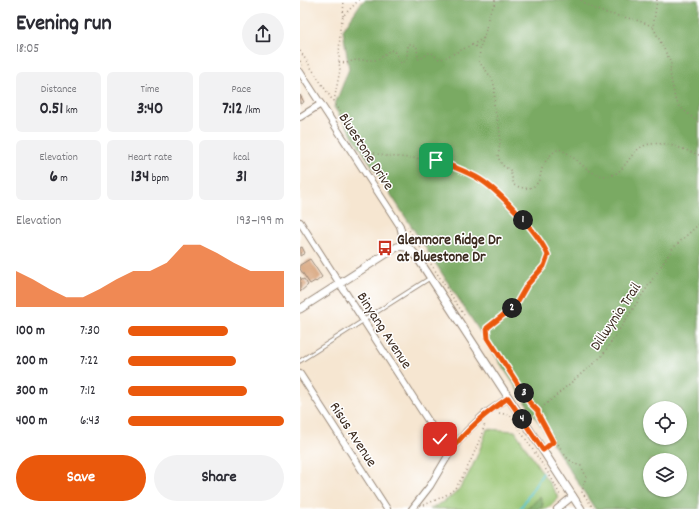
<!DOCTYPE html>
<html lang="en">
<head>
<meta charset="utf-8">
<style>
  body { margin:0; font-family:Dekko,sans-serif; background:#f2f2f3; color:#2b2b33; height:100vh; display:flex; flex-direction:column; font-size:15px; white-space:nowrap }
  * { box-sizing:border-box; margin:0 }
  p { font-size:13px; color:#7c7c81 }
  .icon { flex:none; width:22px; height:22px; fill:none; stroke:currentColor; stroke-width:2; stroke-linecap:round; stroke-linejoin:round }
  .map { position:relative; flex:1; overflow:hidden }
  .side { display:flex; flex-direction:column; background:#fff; width:300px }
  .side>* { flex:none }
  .tools { position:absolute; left:343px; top:401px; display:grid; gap:8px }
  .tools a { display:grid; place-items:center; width:44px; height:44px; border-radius:50%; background:#fff; box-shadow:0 1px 3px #0004; font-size:20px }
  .pin { position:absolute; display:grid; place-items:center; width:34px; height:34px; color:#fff; margin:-17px; border-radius:8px; box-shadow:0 2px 6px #0006 }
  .km { position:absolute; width:20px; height:20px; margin:-10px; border-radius:50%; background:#222; color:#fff; font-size:11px; line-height:20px; text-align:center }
  .round { display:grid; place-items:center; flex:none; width:42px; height:42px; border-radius:21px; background:#f2f2f3 }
  .overview { display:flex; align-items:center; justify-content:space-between; height:68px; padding:0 16px }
  h1 { font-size:22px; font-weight:800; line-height:30px }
  .metrics { display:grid; grid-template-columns:repeat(3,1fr); gap:6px; height:68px; padding:4px 16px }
  .metrics div { display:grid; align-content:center; border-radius:6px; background:#f2f2f3; text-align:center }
  .metrics b { font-size:17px; font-weight:800 }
  .metrics small { font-size:11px; font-weight:400 }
  .metrics p { font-size:11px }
  .chart { height:112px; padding:8px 16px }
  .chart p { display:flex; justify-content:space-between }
  .chart svg { width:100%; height:72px; margin-top:4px; fill:#ea580c; opacity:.7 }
  .action { display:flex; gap:8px; margin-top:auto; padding:8px 16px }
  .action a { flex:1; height:46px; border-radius:24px; background:#ea580c; color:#fff; font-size:16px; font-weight:800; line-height:46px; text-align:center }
  .action a+a { background:#f2f2f3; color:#2b2b33 }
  ul { padding:0 16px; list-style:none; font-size:13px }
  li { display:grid; grid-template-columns:64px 48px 1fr; align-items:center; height:30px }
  li i { height:10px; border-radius:5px; background:#ea580c }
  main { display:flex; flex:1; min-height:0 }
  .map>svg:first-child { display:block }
  .green { fill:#98c472; stroke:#6a7748 }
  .forest { fill:#7aaa64; stroke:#5a6a41; fill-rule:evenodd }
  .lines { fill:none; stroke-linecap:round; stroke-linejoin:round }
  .stream { stroke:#59c6d0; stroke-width:2 }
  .building { fill:#d19769 }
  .service-casing { stroke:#988878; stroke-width:5 }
  .minor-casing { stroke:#988878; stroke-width:8 }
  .tertiary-casing { stroke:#988878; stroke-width:9 }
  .path { stroke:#988878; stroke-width:1.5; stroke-dasharray:1 3; stroke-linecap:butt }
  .service { stroke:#fff; stroke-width:3 }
  .minor { stroke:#fff; stroke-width:6 }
  .tertiary { stroke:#fff; stroke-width:7 }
  .route-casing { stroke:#fff; stroke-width:8 }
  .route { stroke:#ea580c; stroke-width:5 }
  .labels { text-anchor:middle; stroke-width:3; stroke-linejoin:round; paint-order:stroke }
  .street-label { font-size:15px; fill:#3b2a1e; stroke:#fff }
  .poi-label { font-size:15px; font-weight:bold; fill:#3b2a1e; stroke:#fff; text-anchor:start }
</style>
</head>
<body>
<main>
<section class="side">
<div class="overview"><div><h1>Evening run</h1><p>18:05</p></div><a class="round"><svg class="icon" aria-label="share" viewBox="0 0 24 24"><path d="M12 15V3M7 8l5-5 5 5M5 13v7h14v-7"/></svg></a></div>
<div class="metrics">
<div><p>Distance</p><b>0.51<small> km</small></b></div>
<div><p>Time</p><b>3:40</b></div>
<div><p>Pace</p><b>7:12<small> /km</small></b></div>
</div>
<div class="metrics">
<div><p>Elevation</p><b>6<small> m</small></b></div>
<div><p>Heart rate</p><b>134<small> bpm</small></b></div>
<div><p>kcal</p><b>31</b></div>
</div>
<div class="chart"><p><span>Elevation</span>193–199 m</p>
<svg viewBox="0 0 160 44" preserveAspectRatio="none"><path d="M0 44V22L10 27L20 33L30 38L40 38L50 33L60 27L70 22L80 22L90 17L100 6L110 6L120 11L130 17L140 22L150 22L160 22V44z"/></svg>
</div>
<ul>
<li><b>100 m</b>7:30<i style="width:64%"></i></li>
<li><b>200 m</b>7:22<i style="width:69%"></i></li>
<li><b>300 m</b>7:12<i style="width:76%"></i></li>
<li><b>400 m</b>6:43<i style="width:100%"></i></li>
</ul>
<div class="action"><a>Save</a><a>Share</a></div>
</section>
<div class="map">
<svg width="399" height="509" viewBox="0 0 399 509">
  <rect width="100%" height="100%" fill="#fff"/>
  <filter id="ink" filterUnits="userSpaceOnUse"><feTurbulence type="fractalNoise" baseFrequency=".025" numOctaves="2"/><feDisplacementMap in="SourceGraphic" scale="8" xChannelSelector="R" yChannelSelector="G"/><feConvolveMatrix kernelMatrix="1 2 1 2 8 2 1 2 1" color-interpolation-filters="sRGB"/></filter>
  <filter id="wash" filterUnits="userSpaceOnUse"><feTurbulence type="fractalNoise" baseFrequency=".012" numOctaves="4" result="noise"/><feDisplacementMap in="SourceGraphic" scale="16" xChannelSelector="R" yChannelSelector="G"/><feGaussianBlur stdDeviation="0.9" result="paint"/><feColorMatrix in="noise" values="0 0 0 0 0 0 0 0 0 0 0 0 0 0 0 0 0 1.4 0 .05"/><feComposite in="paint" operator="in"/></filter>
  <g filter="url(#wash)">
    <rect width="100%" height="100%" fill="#f6e6d1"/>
    <!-- green -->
    <path class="green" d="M187,429L215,431L259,498L247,509H241L243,504L230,505L227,509H130C137,505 146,501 152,496C166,486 182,446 187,429Z"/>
    <!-- forest -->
    <g class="forest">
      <path d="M65,0H399V509H295L34,107L49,69L43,30L61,3ZM350,408H380V438H350ZM350,460H380V490H350Z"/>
      <path d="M240,497L243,504L241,509H227Z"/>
    </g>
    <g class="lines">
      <!-- stream -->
      <path class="stream" d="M220,509L243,473"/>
    </g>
    <g id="blocks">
      <!-- building -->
      <g class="building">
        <path d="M0,95L4,102L0,104Z"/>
        <path d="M2,247L5,253L0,256V248Z"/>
        <path d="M10,259L22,277L16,282L15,281L10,284L0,269V265Z"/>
        <path d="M0,277L2,280L4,279L8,285L0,292Z"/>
      </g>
    </g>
  </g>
  <g filter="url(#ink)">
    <use href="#blocks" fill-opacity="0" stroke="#988878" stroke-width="1"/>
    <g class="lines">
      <defs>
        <path id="service" d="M0,361L130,278"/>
        <g id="minor">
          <path d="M0,72L100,226L105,246"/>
          <path d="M0,117L21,104"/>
          <path d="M0,222L140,439L152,449"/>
          <path d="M0,374L87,509"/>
          <path d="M112,509L130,486L152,449L166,432L186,413L208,398"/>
          <path d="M257,509L273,496"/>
        </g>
        <path id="tertiary" d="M0,309L97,247C108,244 114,252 119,260L281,509"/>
      </defs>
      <!-- service casing -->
      <use href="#service" class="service-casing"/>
      <!-- minor casing -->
      <use href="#minor" class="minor-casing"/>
      <!-- tertiary casing -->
      <use href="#tertiary" class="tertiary-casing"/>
      <!-- path -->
      <g class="path">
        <path d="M195,0L194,6L189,13L185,34L180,48L179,62L192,78L195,89L194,106L200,131V144L198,157L202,165L210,170L214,185C223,189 234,191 239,180C241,175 241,169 244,164C247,158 253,152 259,149C275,155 285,172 300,175C326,181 326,151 346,145C365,140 382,149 399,155"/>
        <path d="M281,0C300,18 331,14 353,27"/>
        <path d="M357,0L353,27L371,63L370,73L375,99L380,107L399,123"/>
        <path d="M43,16L44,0"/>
        <path d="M172,45L184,38"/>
        <path d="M0,51L66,151L85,156L136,160L176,177L206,200L244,245L248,255L244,265L227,285L215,306L187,328L189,338L230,403L238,411V414L253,442L248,446"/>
        <path d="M0,61L3,66"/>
        <path d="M39,62L46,63L56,60H78L90,50L94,51L101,63H103C109,58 106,50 109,44H112L117,48L118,59H120L129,53H132C134,55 136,58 140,59C144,59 165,48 171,45L180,48"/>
        <path d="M34,101L40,70L39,62L40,28L43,16L59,0"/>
        <path d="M107,227L164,315"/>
        <path d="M238,411L302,356L373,248L399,224"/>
        <path d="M199,413L210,415L252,479L261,497"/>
        <path d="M248,432C261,440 260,460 281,466L286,476L282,492L294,509"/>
        <path d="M124,505C133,501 144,497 152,491C164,481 180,440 185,424"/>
      </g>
      <!-- service -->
      <use href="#service" class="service"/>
      <!-- minor -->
      <use href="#minor" class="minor"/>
      <!-- tertiary -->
      <use href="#tertiary" class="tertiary"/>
    </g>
  </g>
  <g class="lines" filter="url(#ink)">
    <defs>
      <path id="route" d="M136,160C149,165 163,170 176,177C198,189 238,232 248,255L244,266L227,285L215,306L187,328L188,338L230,403L238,411V414L253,442L243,450L208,398C186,413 168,428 152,449L140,439"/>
    </defs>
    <!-- route casing -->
    <use href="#route" class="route-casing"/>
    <!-- route -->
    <use href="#route" class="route"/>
  </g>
  <!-- icons -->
  <defs>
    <symbol id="bus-bare" viewBox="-9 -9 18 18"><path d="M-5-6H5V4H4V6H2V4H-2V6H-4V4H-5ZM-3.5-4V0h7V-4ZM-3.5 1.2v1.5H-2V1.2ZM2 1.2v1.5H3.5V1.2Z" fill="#c8321e" stroke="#fff" stroke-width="2.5" paint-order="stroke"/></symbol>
  </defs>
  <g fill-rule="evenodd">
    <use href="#bus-bare" x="74" y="237" width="22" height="22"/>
  </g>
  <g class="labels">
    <!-- street labels -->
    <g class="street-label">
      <text transform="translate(67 151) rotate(57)" y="5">Bluestone Drive</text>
      <text transform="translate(315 316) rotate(-56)" y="5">Dillwynia Trail</text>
      <text transform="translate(85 330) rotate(57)" y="5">Binyang Avenue</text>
      <text transform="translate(54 434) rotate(57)" y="5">Risus Avenue</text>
    </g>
    <!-- poi labels -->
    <g class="poi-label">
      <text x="97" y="244">Glenmore Ridge Dr<tspan x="97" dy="17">at Bluestone Dr</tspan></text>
    </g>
  </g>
</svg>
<div class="tools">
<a><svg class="icon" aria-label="locate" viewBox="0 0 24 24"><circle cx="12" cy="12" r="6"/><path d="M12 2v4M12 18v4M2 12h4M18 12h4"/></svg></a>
<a><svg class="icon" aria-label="layers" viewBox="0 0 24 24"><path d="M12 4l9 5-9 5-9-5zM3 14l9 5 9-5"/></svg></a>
</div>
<div class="pin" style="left:136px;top:160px;background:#1e9e55"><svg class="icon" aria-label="arrive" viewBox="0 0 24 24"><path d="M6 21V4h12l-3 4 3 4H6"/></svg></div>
<div class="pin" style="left:140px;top:439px;background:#d93025"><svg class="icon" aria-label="check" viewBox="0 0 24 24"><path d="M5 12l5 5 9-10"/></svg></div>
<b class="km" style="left:223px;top:220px">1</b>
<b class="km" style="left:212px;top:308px">2</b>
<b class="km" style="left:224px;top:393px">3</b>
<b class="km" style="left:222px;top:419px">4</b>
</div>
</main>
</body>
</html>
